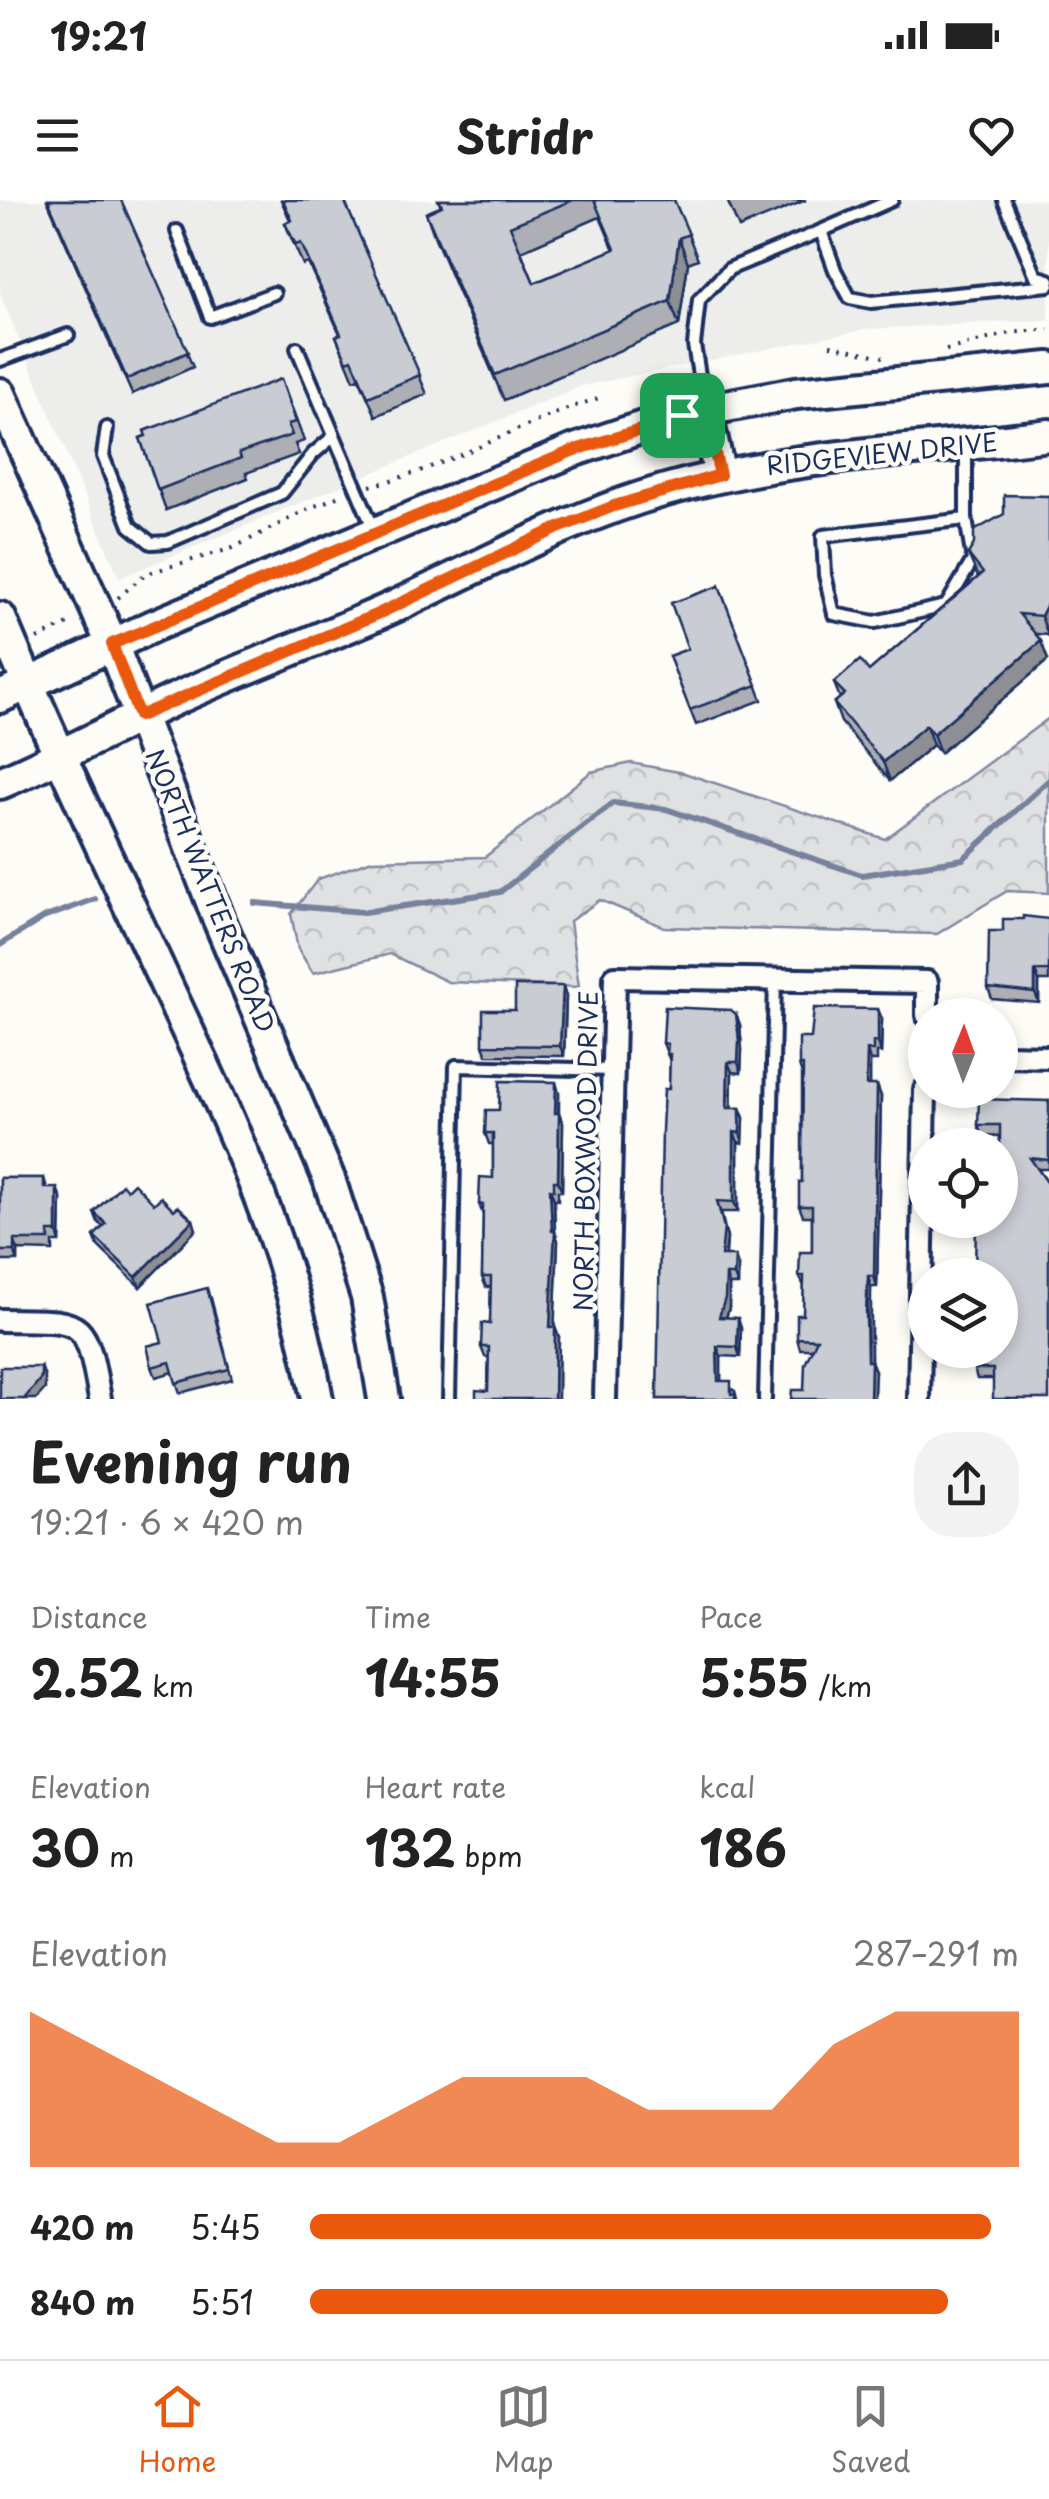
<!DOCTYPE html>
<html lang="en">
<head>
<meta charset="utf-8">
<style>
  body { margin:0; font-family:"Playpen Sans",sans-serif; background:#f2f2f2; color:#222; height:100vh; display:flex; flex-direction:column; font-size:38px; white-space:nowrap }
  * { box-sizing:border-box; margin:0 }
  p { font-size:32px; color:#767676 }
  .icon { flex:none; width:55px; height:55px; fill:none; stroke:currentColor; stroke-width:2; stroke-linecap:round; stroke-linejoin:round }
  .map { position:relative; height:1199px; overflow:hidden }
  .details { display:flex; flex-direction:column; background:#fff; flex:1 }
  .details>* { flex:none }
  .needle { width:65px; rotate:1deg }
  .tools { position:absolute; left:908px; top:798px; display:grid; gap:20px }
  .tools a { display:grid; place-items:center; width:110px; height:110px; border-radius:50%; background:#fff; box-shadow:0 5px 15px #0003; font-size:50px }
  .pin { position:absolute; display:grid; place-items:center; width:85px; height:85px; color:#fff; margin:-42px; border-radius:20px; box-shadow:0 5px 15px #0006 }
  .round { display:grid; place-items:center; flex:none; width:105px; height:105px; border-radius:40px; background:#f2f2f2 }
  .head { display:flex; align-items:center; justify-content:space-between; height:170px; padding:0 30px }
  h1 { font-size:55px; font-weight:700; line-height:75px }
  .metrics { display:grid; grid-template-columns:repeat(3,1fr); gap:15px; height:170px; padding:10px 30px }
  .metrics div { display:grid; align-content:center }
  .metrics b { font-size:50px; font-weight:700 }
  .metrics small { font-size:28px; font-weight:400 }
  .metrics p { font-size:28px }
  .chart { height:280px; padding:20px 30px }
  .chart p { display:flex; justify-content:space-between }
  .chart svg { width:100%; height:180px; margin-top:10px; fill:#ea580c; opacity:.7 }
  ul { padding:0 30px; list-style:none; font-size:32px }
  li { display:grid; grid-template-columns:160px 120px 1fr; align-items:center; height:75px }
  li i { height:25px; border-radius:12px; background:#ea580c }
  .status { display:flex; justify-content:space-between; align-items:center; height:70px; padding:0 50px; background:#fff; direction:ltr }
  .status svg { height:28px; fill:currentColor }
  header { display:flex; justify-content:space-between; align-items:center; height:130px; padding:0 30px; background:#fff; font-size:45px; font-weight:700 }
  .tab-bar { display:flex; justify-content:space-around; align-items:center; height:140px; border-top:2px solid #e0e0e0; background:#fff; font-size:28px; color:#767676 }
  .tab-bar a { display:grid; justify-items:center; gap:5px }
  .tab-bar .active { color:#ea580c }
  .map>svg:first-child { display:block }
  .built { fill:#edeeec }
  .forest { fill:url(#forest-crowns); stroke:#7e88a0; stroke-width:2.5 }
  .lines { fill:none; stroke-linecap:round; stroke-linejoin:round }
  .stream { stroke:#76819c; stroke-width:6 }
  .service-casing { stroke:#1b2f5e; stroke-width:18 }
  .minor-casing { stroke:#1b2f5e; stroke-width:28 }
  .secondary-casing { stroke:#1b2f5e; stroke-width:38 }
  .path { stroke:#1b2f5e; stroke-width:4; stroke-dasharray:2.5 8; stroke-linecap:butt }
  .service { stroke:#fdfcf7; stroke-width:10 }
  .minor { stroke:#fdfcf7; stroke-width:20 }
  .secondary { stroke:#fdfcf7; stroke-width:30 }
  .wall { fill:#adafb5; stroke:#1b2f5e; stroke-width:2.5; fill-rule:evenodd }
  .shaded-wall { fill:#8d8f94; stroke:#1b2f5e; stroke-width:2.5 }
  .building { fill:#c9ccd3; stroke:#1b2f5e; stroke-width:2.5 }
  .route-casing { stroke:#fff; stroke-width:20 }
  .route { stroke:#ea580c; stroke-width:12 }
  .labels { text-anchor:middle; stroke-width:9; stroke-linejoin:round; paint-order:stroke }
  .street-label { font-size:25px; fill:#1b2f5e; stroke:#fdfcf7 }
</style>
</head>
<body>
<div class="status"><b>19:21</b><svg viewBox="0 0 49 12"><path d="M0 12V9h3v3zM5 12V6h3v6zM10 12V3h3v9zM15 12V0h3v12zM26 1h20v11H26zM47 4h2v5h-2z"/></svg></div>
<header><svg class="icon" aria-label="menu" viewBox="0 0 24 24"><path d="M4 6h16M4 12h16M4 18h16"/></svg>Stridr<svg class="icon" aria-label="heart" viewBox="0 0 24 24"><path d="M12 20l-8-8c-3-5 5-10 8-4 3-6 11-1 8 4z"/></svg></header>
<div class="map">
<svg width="1049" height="1199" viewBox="0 0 1049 1199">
  <defs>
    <pattern id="forest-crowns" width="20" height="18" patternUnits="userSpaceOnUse" patternTransform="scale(2.5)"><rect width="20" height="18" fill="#e0e1e3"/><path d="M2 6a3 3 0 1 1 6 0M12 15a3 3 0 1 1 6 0" fill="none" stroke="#c0c1c5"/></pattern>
  </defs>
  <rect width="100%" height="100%" fill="#fdfcf7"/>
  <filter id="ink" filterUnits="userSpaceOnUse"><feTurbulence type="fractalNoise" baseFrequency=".01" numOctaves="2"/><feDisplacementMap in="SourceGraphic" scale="20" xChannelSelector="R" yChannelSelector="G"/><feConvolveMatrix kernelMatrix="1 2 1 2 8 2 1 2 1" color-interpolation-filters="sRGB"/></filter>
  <g filter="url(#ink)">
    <!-- built -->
    <path class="built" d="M0,0H1049V120L867,129L582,186L119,378L0,94Z"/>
    <!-- forest -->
    <path class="forest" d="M1049,518V693L1007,691L937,734L664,727L600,700L570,721L579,787L448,782L390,754L313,773L298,749L291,714L318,679L372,660L485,657L591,572L631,563L684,573L885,639Z"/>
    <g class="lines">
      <!-- stream -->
      <g class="stream">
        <path d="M255,703L364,712L500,692L613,603L666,609L862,675L963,659L1049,580"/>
        <path d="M0,745L43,718L95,699"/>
      </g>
      <defs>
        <g id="service">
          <path d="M892,0L821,31L835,70L850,98L871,102L1049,85"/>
          <path d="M1004,0L1036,76L1049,80"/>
          <path d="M177,31L210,117L274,93"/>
          <path d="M297,148L375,332"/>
          <path d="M0,160L68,135"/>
          <path d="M704,205L694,145L699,100L729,69L821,31"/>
          <path d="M107,228L103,256L130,326L151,343L168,342L282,293L313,254L334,236"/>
          <path d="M966,250V319L973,360L946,406L875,422L834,414L825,375L823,336L966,319"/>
          <path d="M449,1199L456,866L613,870"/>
          <path d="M765,1199L775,780"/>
        </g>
        <g id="minor">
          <path d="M1000,856L1049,857"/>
          <path d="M0,1120C84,1121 85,1114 100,1199"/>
          <path d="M605,1199L615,777L927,782V815"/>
          <path d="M919,1199L925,890"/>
        </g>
        <g id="secondary">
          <path d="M0,194L112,444L219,720L329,979L367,1097L384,1199"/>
          <path d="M705,210L720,275"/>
          <path d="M0,418C53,545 112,668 170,793C233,928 291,1050 317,1199"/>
          <path d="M0,497L153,426L572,251L652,224L705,210L796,193L1049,168"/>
          <path d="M0,583C59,558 114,528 171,501C247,466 326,438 402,403C489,362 573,316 666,290C795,253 918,252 1049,235"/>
        </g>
      </defs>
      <!-- service casing -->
      <use href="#service" class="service-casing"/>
      <!-- minor casing -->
      <use href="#minor" class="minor-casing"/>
      <!-- secondary casing -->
      <use href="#secondary" class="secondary-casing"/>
      <!-- path -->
      <g class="path">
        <path d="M830,145L883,157"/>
        <path d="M946,150L1011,133L1049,129"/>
        <path d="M370,286C453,266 519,223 599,198"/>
        <path d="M118,398L145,374L233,348L310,308L342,295"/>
        <path d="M37,439L74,421"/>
      </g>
      <!-- service -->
      <use href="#service" class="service"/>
      <!-- minor -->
      <use href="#minor" class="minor"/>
      <!-- secondary -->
      <use href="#secondary" class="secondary"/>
    </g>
    <!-- wall -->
    <g class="wall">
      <path d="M47,0H121L193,167L132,194Z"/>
      <path d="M281,0H344L427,194L376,216L359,178L354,180L336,136L340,134L308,63L303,65L293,42L285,23L290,20Z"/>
      <path d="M438,0H674L698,59L688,63L679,125L504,200L435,38L426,13L441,7ZM600,17L614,50L534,83L521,51Z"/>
      <path d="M727,0H806L739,28Z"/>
      <path d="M281,179L304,241L295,244L299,254L246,273L248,278L166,310L140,238Z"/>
      <path d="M1049,296V434L1048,435L1036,434L1048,460L940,553L933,545L890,581L841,522L834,503L840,498L834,483L869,471L978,377L968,354Z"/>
      <path d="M719,386L762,500L696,525L669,456L688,449Z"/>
      <path d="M1049,719V781H1039V803L992,799L988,788L1003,731Z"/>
      <path d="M566,796L564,856L487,855L483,845L515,810Z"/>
      <path d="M736,814L740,825L742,850L741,873L732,872L731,908H740L744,918L743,943L738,942V1012H721L727,1038L726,1056L738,1066V1085H729V1108L726,1117L741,1128L740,1157L721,1156V1181L735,1191L737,1199H657L670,861L663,843Z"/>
      <path d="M882,819L881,853L877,852V861H870V885L881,896L877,1087H871L870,1122L871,1161L875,1171L804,1190L812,1149H800L797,1138L803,1115L804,1086L799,1076L812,1052V1016H803L799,1006L802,982V875L799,865L811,838Z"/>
      <path d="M559,893V913L563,923L562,991H558V1000L554,999L555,1032L558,1041L554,1127L559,1137L488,1191L489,1157H485L481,1147L490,1124L491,1087H486L482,1077L483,1015L479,1004L493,978V944H489L485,933L499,910Z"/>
      <path d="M1049,901V969H1038L1049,985L993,1179H977L974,1169L1002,1145L1003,1111H1000V1075L975,1074L1000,1020V936L982,935L978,925Z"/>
      <path d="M0,978H44L47,988L61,998L60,1042H53V1051L18,1050V1061H0Z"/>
      <path d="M127,990L154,1004L174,1010L193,1020L196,1030L140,1087L98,1046L94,1036L103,1027L98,1022L94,1012Z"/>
      <path d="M211,1098L232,1179L180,1193L173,1172L156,1177L152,1167L162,1142Z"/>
    </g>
    <!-- shaded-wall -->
    <g class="shaded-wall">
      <path d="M679,38L688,63L679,125L670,101Z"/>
      <path d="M1049,400V434L1048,435L1041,416Z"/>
      <path d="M1041,441L1048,460L940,553L933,534Z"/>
      <path d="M926,525L933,545L890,581L883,562Z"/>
      <path d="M1035,771L1039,781V803L1035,793Z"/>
      <path d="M563,786L566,796L564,856L560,846Z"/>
      <path d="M878,809L882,819L881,853L878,842Z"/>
      <path d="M736,814L740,825L742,850L741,873L738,862Z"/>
      <path d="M867,850L870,861V895L866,885Z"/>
      <path d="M728,862L732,872L731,918L727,908Z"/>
      <path d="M556,882L559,893L558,923L555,913Z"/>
      <path d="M877,885L881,896L877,1087L874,1076Z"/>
      <path d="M740,908L744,918L743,943L740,933Z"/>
      <path d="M559,913L563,923L562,991L558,981Z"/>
      <path d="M734,932L738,942V1012L734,1002Z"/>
      <path d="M57,988L61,998L60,1042L57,1032Z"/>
      <path d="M550,989L554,999L555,1032L558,1041L554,1137L550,1127L552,1031Z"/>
      <path d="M717,1001L727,1038L724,1066L721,1056Z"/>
      <path d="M193,1020L196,1030L140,1087L136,1077Z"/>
      <path d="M14,1040L18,1050V1061L14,1051Z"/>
      <path d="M735,1056L738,1066V1085L734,1075Z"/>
      <path d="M726,1075L729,1085V1108L723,1127L719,1117Z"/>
      <path d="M868,1076L871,1087V1171L867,1161Z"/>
      <path d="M738,1118L741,1128L740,1157L737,1147Z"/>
      <path d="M555,1127L559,1137L558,1199H554Z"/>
      <path d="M717,1146L721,1156V1191L718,1181Z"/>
      <path d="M871,1161L875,1171L874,1199H870Z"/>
      <path d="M41,1167L45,1177V1189L36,1199H24Z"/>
    </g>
    <!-- building -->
    <g class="building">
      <path d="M48,0H121L188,152L127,179Z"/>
      <path d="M283,0H344L420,175L368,197L352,159L347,161L336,136L341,134L301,43L296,45L285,23L292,20Z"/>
      <path d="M439,0H573L510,26L534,83L615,49L594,0H674L689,34L679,38L670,101L495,175L426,13L442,6Z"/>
      <path d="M281,179L296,222L288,224L292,235L239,253L241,258L158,290L140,238L146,236L144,231Z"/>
      <path d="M1004,295L1049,296V400L1041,416L1019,414L1041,441L933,534L926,525L883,562L834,503L845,494L834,483L860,460L869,471L983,373L968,354L974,344V331L1004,314Z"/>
      <path d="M719,386L757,485L690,510L669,456L688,449L671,403Z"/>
      <path d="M1023,716L1049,719V771H1035V793L988,788L989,731H1003V719H1023Z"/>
      <path d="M515,786H563L560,846L483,845V810H515Z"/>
      <path d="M665,807L731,810L736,814L739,840L738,862H728L727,908H740V933L734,932V1002L717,1001L724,1028L721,1056H735L734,1075H726L725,1098L719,1117L738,1118L737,1147L717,1146L718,1181H731V1194H735V1199H657L662,930L664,889H669L670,854H667L668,844L663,843Z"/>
      <path d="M814,808L878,809V842H873V851L867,850L866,885H877L874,1076H868L866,1112L867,1161H871L870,1199H791L792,1190H804L805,1164L817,1139L797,1138V1115H803L804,1076H799L800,1052H812V1006H799V982H802L803,865H799V838H811Z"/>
      <path d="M500,881L556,882L555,913H559L558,981H554V990L550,989L552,1031H555L550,1127H555L554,1199H476V1190L488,1191L489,1147H481L482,1123L490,1124L491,1077H482L483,1005L479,1004L480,977L493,978V933H485L486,910H499Z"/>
      <path d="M979,899L1049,901V960L1030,958L1049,985V1199H993V1169H974V1150H1000V1145H1002L1003,1101H1000V1075L975,1074L976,1020H1000V925H978Z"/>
      <path d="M0,978H44V988H57V1032H49V1040H14V1051H0Z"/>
      <path d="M134,983L154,1004L161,997L174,1010L178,1006L193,1020L136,1077L94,1036L106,1024L94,1012L122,984L127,990Z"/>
      <path d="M207,1088L229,1169L176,1183L170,1162L152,1167L147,1146L162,1142L151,1103Z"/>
      <path d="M0,1167H41V1178L24,1199H0Z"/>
    </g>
  </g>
  <g class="lines" filter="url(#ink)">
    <defs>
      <path id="route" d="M705,210L720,275L614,306L556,329L380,413L139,516L112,444L572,251Z"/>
    </defs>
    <!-- route casing -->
    <use href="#route" class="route-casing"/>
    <!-- route -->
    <use href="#route" class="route"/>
  </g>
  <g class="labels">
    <!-- street labels -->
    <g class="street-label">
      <text transform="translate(882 254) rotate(-6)" y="9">RIDGEVIEW DRIVE</text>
      <text transform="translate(210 691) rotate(68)" y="9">NORTH WATTERS ROAD</text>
      <text transform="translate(586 951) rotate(-89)" y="9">NORTH BOXWOOD DRIVE</text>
    </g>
  </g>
</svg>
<div class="tools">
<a><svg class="needle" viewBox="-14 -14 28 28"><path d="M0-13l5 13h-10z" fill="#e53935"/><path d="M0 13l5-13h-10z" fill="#767676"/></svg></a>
<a><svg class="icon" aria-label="locate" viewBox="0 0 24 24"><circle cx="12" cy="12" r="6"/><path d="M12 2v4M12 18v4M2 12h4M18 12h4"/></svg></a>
<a><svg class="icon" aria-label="layers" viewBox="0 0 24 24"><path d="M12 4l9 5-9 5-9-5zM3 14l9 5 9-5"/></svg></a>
</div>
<div class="pin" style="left:682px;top:215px;background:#1e9e55"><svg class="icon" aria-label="arrive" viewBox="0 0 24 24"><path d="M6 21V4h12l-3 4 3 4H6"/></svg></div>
</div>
<section class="details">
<div class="head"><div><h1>Evening run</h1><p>19:21 · 6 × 420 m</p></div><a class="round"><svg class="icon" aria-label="share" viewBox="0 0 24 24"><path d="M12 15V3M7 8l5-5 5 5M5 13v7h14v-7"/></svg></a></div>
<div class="metrics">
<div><p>Distance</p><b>2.52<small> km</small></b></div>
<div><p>Time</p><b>14:55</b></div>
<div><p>Pace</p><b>5:55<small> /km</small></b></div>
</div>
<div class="metrics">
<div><p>Elevation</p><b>30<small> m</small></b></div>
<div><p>Heart rate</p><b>132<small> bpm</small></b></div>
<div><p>kcal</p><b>186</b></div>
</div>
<div class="chart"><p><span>Elevation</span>287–291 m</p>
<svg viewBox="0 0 160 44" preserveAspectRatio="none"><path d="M0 44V6L10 14L20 22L30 30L40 38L50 38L60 30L70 22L80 22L90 22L100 30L110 30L120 30L130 14L140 6L150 6L160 6V44z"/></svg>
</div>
<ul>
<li><b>420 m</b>5:45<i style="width:96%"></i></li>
<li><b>840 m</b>5:51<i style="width:90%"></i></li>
</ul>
</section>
<nav class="tab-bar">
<a class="active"><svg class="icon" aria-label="home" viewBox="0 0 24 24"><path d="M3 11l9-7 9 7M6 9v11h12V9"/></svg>Home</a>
<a><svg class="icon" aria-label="map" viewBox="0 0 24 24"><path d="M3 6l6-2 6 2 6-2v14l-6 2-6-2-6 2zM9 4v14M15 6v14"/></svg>Map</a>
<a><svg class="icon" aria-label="saved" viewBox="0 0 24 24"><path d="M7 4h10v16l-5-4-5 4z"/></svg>Saved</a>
</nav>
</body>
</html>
